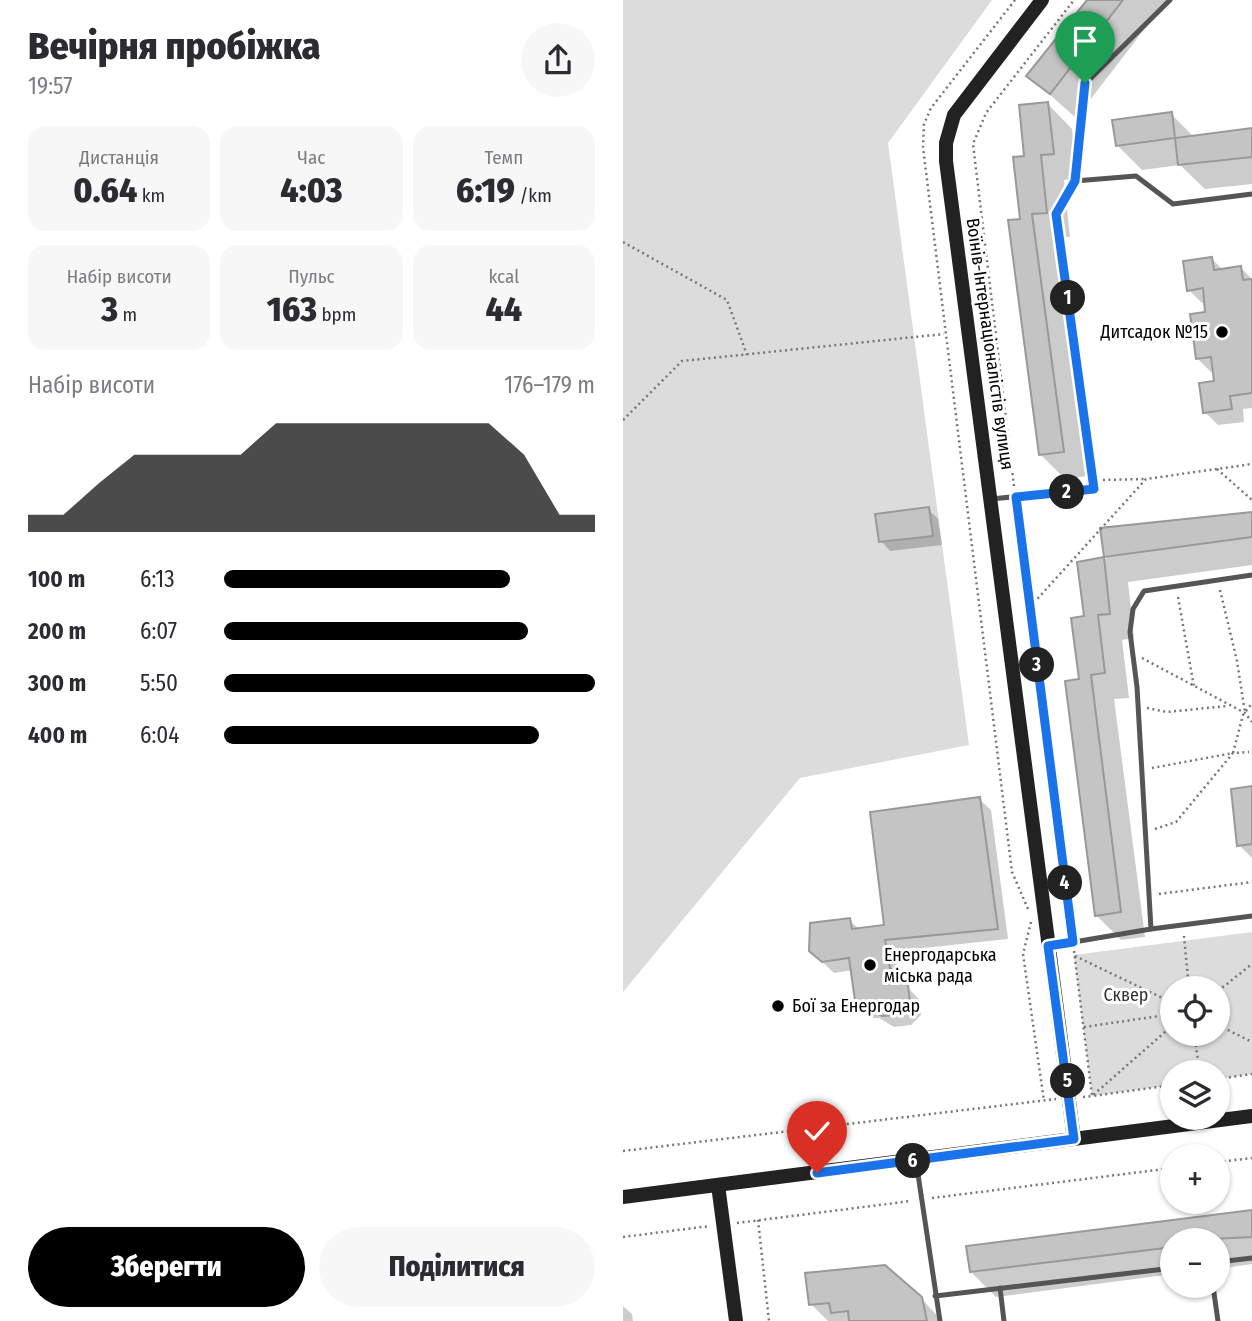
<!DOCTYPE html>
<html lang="uk">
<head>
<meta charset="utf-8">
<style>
  body { margin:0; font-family:"Fira Sans Condensed",sans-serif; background:#f7f7f7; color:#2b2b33; height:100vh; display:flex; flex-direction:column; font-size:26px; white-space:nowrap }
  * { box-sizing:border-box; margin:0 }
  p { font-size:23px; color:#7c7c81 }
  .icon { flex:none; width:38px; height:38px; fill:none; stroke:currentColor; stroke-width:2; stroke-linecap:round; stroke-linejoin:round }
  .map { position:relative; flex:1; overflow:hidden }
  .panel { display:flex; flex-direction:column; background:#fff; width:623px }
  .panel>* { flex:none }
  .tools { position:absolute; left:537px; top:976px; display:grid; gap:14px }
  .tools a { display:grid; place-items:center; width:70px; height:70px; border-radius:50%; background:#fff; box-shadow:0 2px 5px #0004; font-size:35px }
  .pin { position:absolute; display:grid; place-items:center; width:60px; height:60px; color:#fff; margin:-72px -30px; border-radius:50% 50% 50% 0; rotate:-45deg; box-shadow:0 0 7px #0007 }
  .pin .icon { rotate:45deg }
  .km { position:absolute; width:35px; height:35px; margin:-18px; border-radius:50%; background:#222; color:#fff; font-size:19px; line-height:35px; text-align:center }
  .round { display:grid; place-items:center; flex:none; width:74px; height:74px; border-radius:37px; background:#f7f7f7 }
  .head { display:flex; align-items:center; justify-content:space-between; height:119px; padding:0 28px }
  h1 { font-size:38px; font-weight:800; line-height:52px }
  .figures { display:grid; grid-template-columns:repeat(3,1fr); gap:10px; height:119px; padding:7px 28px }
  .figures div { display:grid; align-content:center; border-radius:18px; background:#f7f7f7; text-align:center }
  .figures b { font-size:35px; font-weight:800 }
  .figures small { font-size:19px; font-weight:400 }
  .figures p { font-size:19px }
  .chart { height:196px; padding:14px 28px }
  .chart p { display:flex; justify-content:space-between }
  .chart svg { width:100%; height:126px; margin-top:7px; fill:#000; opacity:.7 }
  .primary-button { display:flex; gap:14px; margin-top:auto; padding:14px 28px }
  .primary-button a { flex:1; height:80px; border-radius:42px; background:#000; color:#fff; font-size:28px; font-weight:800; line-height:80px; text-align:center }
  .primary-button a+a { background:#f7f7f7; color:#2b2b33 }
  ul { padding:0 28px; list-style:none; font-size:23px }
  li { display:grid; grid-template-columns:112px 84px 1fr; align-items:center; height:52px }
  li i { height:18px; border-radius:9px; background:#000 }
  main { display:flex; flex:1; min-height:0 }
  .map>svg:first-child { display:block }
  .green { fill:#dcdcdc; fill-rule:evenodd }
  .shadow { fill:#0003 }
  .building { fill:#c4c4c4; stroke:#999; stroke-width:2 }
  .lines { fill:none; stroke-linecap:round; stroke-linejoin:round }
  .path { stroke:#777; stroke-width:2.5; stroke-dasharray:2 3.5; stroke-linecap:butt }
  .lane { stroke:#555; stroke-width:5 }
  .secondary { stroke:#222; stroke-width:14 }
  .route-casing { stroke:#fff; stroke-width:14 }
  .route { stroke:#1a73e8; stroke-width:9 }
  .poi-dot { fill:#000; stroke:#fff; stroke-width:2.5 }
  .labels { text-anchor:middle; stroke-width:6; stroke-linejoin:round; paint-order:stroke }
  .poi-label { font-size:18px; fill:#000; stroke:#fff; text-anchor:start }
  .street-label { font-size:18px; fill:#000; stroke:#fff }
  .park-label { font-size:18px; fill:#333; stroke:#fff }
</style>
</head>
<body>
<main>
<section class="panel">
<div class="head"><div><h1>Вечірня пробіжка</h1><p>19:57</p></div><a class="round"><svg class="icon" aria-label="share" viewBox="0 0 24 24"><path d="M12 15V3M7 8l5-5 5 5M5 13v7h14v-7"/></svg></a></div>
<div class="figures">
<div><p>Дистанція</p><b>0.64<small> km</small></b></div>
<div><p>Час</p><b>4:03</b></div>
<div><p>Темп</p><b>6:19<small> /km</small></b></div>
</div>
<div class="figures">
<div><p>Набір висоти</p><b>3<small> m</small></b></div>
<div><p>Пульс</p><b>163<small> bpm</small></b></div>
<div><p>kcal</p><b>44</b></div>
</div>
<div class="chart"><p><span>Набір висоти</span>176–179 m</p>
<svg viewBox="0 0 160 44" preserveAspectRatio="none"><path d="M0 44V38L10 38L20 27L30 17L40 17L50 17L60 17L70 6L80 6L90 6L100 6L110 6L120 6L130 6L140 17L150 38L160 38V44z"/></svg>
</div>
<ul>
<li><b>100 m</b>6:13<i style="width:77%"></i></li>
<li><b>200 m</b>6:07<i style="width:82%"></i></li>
<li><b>300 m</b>5:50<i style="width:100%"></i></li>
<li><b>400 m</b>6:04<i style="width:85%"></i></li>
</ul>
<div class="primary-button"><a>Зберегти</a><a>Поділитися</a></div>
</section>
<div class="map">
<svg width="629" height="1321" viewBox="0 0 629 1321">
  <rect width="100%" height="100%" fill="#fff"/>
  <!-- green -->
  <g class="green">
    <path d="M0,0H369L265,143L346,745L177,778L0,992Z"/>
    <path d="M629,932V1074L595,1079V1073H550L549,1085L469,1096L451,955ZM550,989H595V1034H550Z"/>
  </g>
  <!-- shadow -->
  <g class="shadow">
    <path d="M466,0H544L453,118L406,76Z"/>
    <path d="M425,104L449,129L455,178L441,180L447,237L433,238L465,476L442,479L417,454L399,220L403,157Z"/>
    <path d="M548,114L571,137L629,130V184L582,189L557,165L519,170L494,145Z"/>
    <path d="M589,259L600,270L618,268L629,279V408L620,409L621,422L595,425L582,412L593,383L592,371L588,372L575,359L584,314L583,302L579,303L566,290Z"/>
    <path d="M305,509L315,519L319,545L267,551L258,541Z"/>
    <path d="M629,513V565L505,582L511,638L499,640L506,698L491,699L522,937L498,940L473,915L458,681L463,618L456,563L483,559L479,530Z"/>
    <path d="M629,788V858L616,845Z"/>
    <path d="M356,799L368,810L385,939L272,951L277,980L295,998L298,1015L288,1025L271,1027L256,1018H246L235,1007L230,970L211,973L187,950L226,920L237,930L263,926Z"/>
    <path d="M629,1212V1264L595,1269V1241H550V1274L373,1297L348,1272Z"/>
    <path d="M184,1274L298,1298L319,1321H205L188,1304Z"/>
    <path d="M0,1306L9,1314L10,1321H0Z"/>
  </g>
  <!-- building -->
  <g class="building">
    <path d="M464,0H500L427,94L403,76Z"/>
    <path d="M425,102L431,154L418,155L424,213L409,214L441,452L416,455L385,220L397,219L390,157L401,156L396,105Z"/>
    <path d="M549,112L552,138L493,146L489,120Z"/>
    <path d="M629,128V157L555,165L552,138Z"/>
    <path d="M589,257L591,270L618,266L620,280L629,279V393L607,396L609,409L580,413L576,383L591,381L588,357L573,359L567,314L582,312L580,288L564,291L560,261Z"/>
    <path d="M306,507L310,536L256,542L252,514Z"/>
    <path d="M629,512V537L481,557L477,528Z"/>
    <path d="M481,557L487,614L475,615L482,673L468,675L498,912L472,916L442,681L456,679L448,618L461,616L454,562Z"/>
    <path d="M629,786V844L614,846L608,789Z"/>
    <path d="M357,797L375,929L262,940L267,968L285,985L287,1003L277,1015L259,1016L243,1007L233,1008L226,958L199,962L186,951L187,923L227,918L229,929L261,925L247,812Z"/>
    <path d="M629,1210V1237L550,1241V1247L347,1272L343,1246Z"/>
    <path d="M262,1265L299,1297L304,1321H226L225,1311L208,1313L206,1303L186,1305L182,1273Z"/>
  </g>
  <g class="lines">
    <!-- path -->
    <g class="path">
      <path d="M392,0L308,108L301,124L300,147L389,872L405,909"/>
      <path d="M0,242L104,300L124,355"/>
      <path d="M0,420L59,361L321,334"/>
      <path d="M594,469L629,500"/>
      <path d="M480,480L523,479"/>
      <path d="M391,486L350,144L363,113L451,0"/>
      <path d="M394,506L407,607"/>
      <path d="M597,590L614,661L622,713"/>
      <path d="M555,597L571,687"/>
      <path d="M519,658L622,713L629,722"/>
      <path d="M524,708L544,712L604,706"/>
      <path d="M529,768L610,753L620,715L629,703"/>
      <path d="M532,829L553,822L610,753L626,752"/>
      <path d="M536,894L629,882"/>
      <path d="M408,922L400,954L421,1101"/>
      <path d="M449,934L407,607L523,479L629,464"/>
      <path d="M561,936L566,989"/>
      <path d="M451,951L469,1096L550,1085"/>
      <path d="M452,956L550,1003"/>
      <path d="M595,991L629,964"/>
      <path d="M595,1025L629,1042"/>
      <path d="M461,1027L550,1014"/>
      <path d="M571,1034L577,1073"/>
      <path d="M595,1079L629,1074"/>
      <path d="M460,1097L469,1096L550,1025"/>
      <path d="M0,1151L433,1099"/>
      <path d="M595,1162L629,1158"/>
      <path d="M309,1198L550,1168"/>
      <path d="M135,1220L146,1321"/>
      <path d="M114,1223L288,1201"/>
      <path d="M0,1237L87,1226"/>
    </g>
    <!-- lane -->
    <g class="lane">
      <path d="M452,181L513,176L550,204L629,194"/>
      <path d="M368,499L471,489L434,213L452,181L462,84L547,0"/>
      <path d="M528,929L629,916"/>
      <path d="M427,946L528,929L514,687L507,632L510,609L521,591L629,575"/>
      <path d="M293,1161L317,1321"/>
      <path d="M595,1262L629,1258"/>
      <path d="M590,1286L595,1321"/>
      <path d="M377,1288L381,1321"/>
      <path d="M312,1296L550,1268"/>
    </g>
    <!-- secondary -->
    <g class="secondary">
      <path d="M419,0L331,115L323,143V161L451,1139"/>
      <path d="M95,1185L113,1321"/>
      <path d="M0,1197L629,1116"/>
    </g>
  </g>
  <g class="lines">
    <defs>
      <path id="route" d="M194,1173L451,1139L425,946L450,942L393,497L471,489L433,214L452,181L462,83"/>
    </defs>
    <!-- route casing -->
    <use href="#route" class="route-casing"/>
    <!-- route -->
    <use href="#route" class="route"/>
  </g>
  <!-- markers -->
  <g class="poi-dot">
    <circle cx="599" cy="332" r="7"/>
    <circle cx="247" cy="965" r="7"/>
    <circle cx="155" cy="1006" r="7"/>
  </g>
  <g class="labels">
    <!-- poi labels -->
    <g class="poi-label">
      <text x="585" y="338" text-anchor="end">Дитсадок №15</text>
      <text x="261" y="961">Енергодарська<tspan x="261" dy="21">міська рада</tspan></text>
      <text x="169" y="1012">Бої за Енергодар</text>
    </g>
    <!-- street labels -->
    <g class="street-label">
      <text transform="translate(367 344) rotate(82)" y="6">Воїнів-Інтернаціоналістів вулиця</text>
    </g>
    <!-- park labels -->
    <g class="park-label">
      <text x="503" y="1001">Сквер</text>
    </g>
  </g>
</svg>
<div class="tools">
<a><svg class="icon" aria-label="locate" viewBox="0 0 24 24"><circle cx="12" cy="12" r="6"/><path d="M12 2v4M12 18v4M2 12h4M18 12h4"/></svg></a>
<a><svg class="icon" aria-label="layers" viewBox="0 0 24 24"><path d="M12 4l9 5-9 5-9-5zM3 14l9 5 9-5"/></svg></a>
<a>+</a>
<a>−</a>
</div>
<div class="pin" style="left:462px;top:83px;background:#1e9e55"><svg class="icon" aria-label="arrive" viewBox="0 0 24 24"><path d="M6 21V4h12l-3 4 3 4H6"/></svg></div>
<div class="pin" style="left:194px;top:1173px;background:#d93025"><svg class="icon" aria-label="check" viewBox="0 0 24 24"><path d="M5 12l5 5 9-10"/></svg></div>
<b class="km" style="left:445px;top:298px">1</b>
<b class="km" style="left:444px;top:492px">2</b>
<b class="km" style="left:414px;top:665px">3</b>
<b class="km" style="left:442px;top:883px">4</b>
<b class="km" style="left:445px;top:1081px">5</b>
<b class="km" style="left:290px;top:1161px">6</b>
</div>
</main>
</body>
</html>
